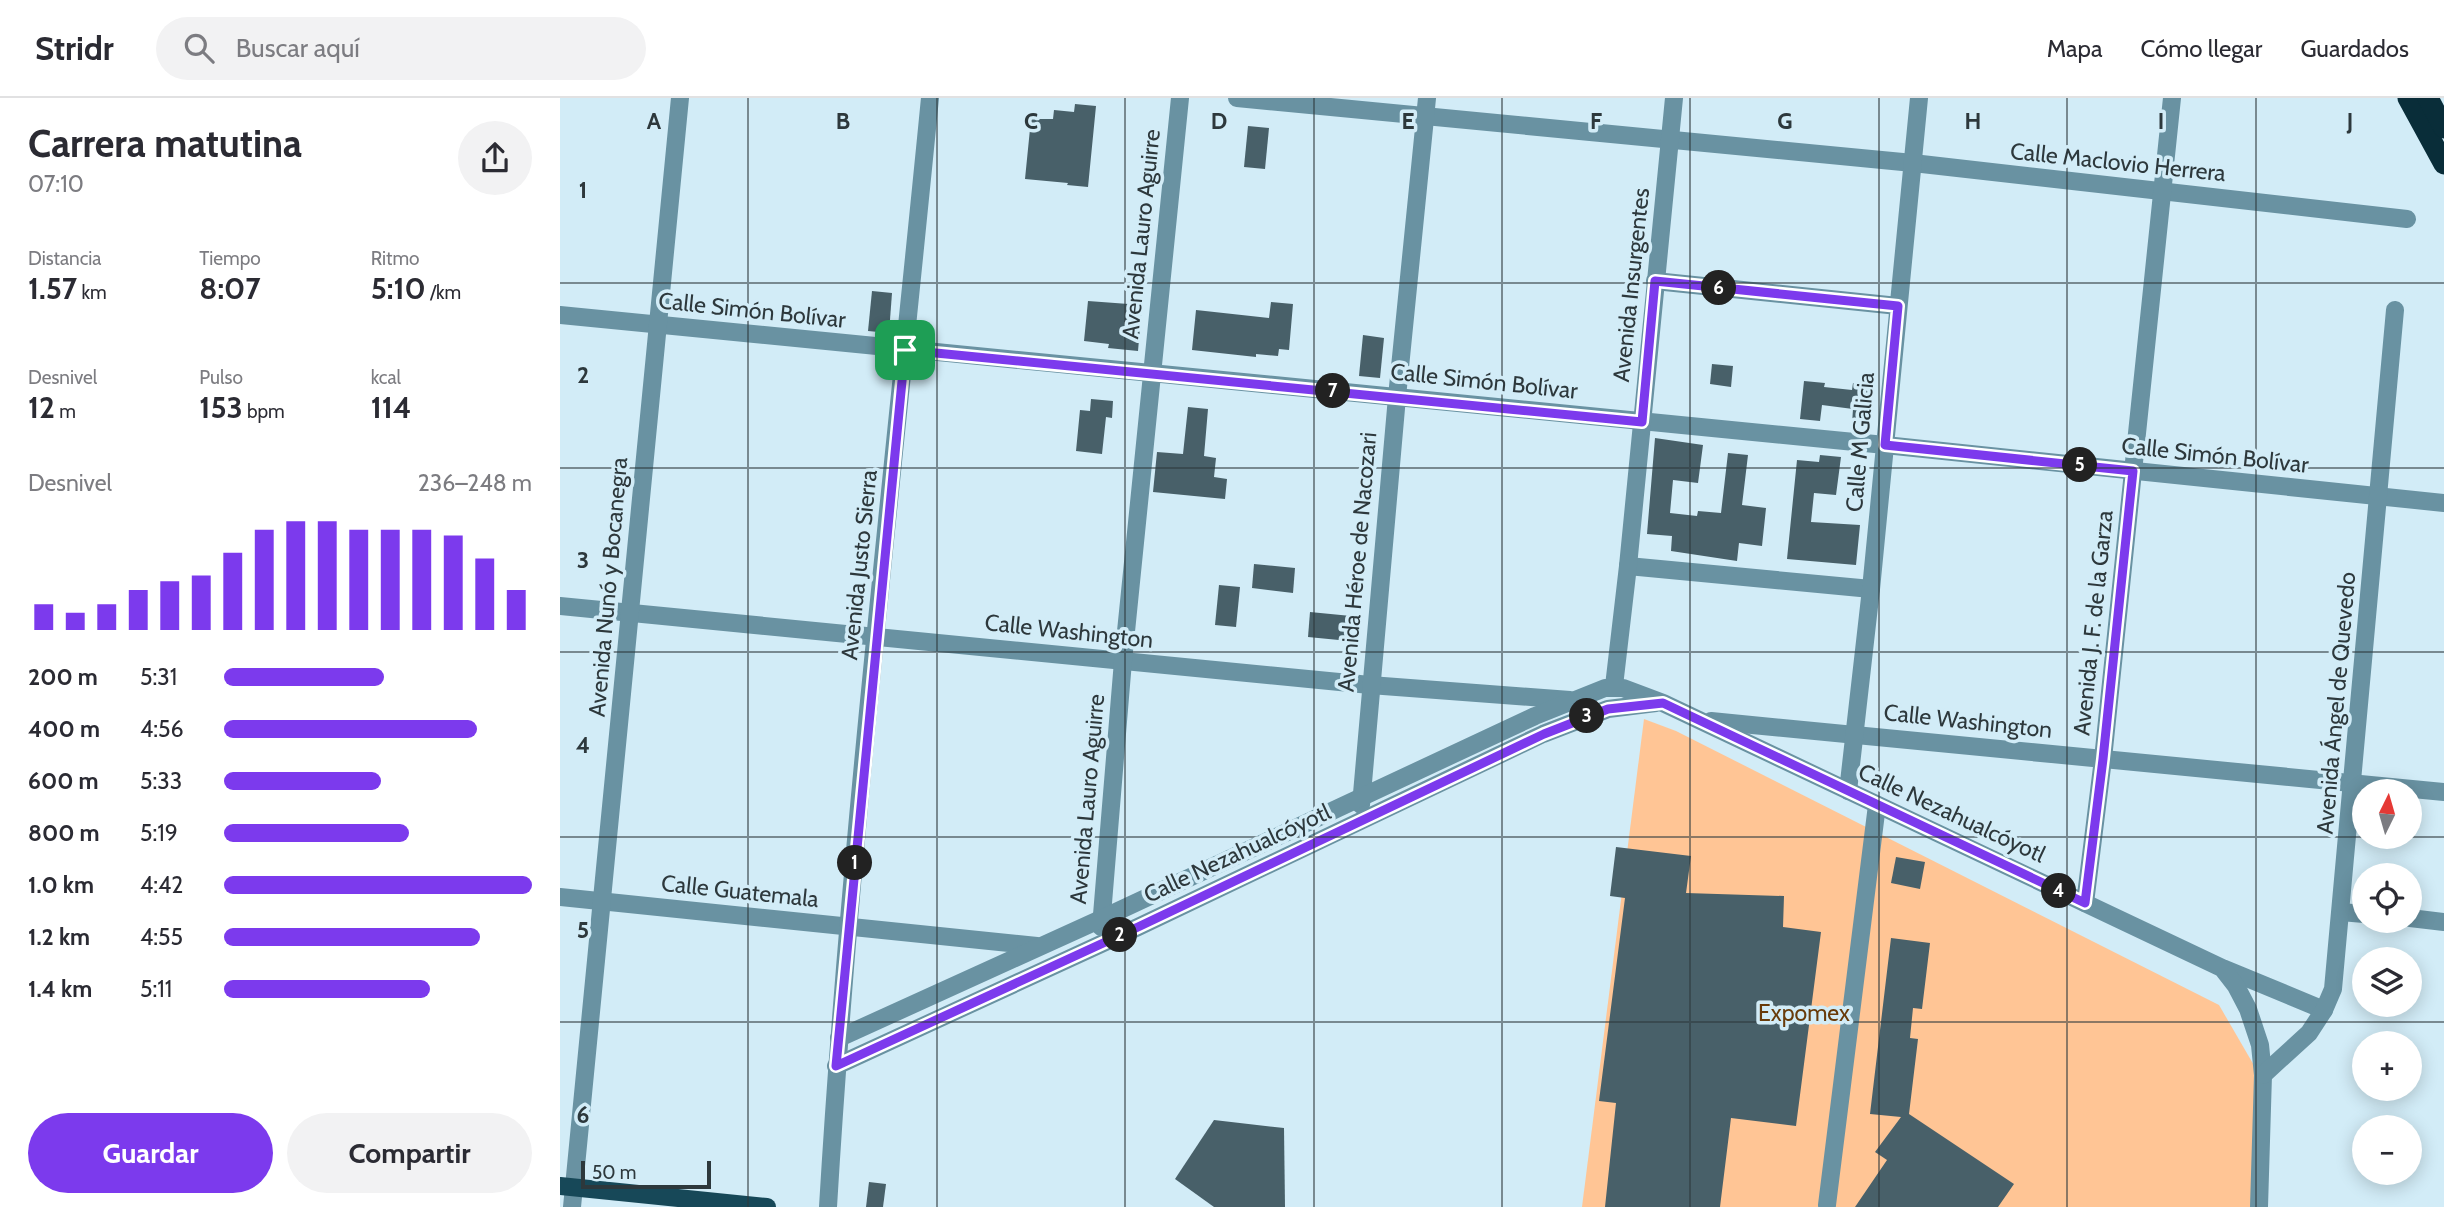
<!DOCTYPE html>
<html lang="es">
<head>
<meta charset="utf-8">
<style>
  body { margin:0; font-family:Cabin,sans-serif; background:#f2f2f3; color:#2b2b33; height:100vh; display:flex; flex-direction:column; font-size:26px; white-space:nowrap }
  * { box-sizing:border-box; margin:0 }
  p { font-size:23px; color:#7c7c81 }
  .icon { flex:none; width:38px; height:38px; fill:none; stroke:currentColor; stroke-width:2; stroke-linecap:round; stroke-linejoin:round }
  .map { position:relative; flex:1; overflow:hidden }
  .drawer { display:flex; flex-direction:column; background:#fff; width:560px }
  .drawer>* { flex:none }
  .needle { width:46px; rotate:5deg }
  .controls { position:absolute; left:1792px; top:681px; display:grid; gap:14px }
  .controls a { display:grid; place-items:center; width:70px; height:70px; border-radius:50%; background:#fff; box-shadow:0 4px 18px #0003; font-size:35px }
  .scale { position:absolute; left:21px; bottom:18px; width:130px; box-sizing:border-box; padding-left:7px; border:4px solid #2d383c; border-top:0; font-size:19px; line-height:24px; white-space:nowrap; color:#2d383c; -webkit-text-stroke:5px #d2ecf7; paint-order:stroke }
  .pin { position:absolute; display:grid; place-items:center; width:60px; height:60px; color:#fff; margin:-30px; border-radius:14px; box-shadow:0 4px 10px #0006 }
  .km { position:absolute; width:35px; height:35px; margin:-18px; border-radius:50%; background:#222; color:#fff; font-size:19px; line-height:35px; text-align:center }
  .round { display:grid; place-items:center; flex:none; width:74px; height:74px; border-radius:37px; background:#f2f2f3 }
  .summary { display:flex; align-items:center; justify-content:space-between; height:119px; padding:0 28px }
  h1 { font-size:38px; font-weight:700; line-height:52px }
  .metrics { display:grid; grid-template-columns:repeat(3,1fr); gap:10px; height:119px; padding:7px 28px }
  .metrics div { display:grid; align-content:center }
  .metrics b { font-size:30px; font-weight:700 }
  .metrics small { font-size:19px; font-weight:400 }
  .metrics p { font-size:19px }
  .chart { height:196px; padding:14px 28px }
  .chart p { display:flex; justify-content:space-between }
  .chart svg { width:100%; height:126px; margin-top:7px; stroke:#7c3aed; stroke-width:6 }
  .primary-button { display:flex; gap:14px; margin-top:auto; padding:14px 28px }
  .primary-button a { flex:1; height:80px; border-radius:42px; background:#7c3aed; color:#fff; font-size:28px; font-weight:700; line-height:80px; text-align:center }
  .primary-button a+a { background:#f2f2f3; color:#2b2b33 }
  ul { padding:0 28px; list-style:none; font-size:23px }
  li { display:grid; grid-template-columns:112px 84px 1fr; align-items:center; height:52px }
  li i { height:18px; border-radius:9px; background:#7c3aed }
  header { display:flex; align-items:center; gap:42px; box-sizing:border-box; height:98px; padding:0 35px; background:#fff; border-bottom:2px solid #e1e1e2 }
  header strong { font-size:33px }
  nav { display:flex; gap:38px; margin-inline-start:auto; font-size:24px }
  .search { width:490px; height:63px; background:#f2f2f3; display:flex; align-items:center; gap:18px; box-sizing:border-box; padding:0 24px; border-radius:38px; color:#7c7c81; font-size:26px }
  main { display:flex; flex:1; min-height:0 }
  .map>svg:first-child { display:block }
  .green { fill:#ffc595 }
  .building { fill:#486069 }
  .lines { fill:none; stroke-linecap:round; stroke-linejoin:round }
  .minor { stroke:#6992a2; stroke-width:18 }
  .major { stroke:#174858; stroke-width:18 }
  .highway { stroke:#092d39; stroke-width:21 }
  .route-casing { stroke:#fff; stroke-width:14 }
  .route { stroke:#7c3aed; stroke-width:9 }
  .grid { fill:none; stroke:#2d383c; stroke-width:2; stroke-opacity:0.55 }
  .labels { text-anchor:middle; stroke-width:7; stroke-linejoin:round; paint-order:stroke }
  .street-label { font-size:23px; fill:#2d383c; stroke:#d2ecf7 }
  .park-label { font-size:23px; fill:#683b0a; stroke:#d2ecf7 }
  .grid-label { font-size:23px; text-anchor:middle; font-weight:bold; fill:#2d383c; stroke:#d2ecf7; stroke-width:7; stroke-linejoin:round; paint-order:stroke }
</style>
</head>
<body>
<header>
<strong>Stridr</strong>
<div class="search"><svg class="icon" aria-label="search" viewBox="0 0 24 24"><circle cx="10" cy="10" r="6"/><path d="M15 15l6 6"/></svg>Buscar aquí</div>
<nav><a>Mapa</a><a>Cómo llegar</a><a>Guardados</a></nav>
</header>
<main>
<section class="drawer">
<div class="summary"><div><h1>Carrera matutina</h1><p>07:10</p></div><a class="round"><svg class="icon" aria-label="share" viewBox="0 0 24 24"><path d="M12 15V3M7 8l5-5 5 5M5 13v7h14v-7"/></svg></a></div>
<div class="metrics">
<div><p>Distancia</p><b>1.57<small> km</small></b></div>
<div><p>Tiempo</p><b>8:07</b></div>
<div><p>Ritmo</p><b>5:10<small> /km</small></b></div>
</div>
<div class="metrics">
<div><p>Desnivel</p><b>12<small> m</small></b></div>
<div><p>Pulso</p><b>153<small> bpm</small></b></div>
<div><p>kcal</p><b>114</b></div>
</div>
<div class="chart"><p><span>Desnivel</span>236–248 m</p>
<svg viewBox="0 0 160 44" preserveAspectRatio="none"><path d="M5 44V35M15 44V38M25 44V35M35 44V30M45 44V27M55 44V25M65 44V17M75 44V9M85 44V6M95 44V6M105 44V9M115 44V9M125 44V9M135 44V11M145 44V19M155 44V30"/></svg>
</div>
<ul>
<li><b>200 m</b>5:31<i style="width:52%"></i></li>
<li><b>400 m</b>4:56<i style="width:82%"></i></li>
<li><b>600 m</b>5:33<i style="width:51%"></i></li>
<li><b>800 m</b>5:19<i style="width:60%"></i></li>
<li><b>1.0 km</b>4:42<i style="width:100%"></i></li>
<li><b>1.2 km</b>4:55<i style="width:83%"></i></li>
<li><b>1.4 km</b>5:11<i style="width:67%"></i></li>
</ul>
<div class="primary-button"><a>Guardar</a><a>Compartir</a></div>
</section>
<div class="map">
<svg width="1884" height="1109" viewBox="0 0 1884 1109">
  <rect width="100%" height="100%" fill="#d2ecf7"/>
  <!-- green -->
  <path class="green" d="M1084,621L1116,633L1659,907L1699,976L1696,1109H1022Z"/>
  <!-- building -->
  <g class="building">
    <path d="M515,6L536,8L528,89L507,87L508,85L465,81L471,21H493L494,12L514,14Z"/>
    <path d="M688,28L709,30L705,71L684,69Z"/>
    <path d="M312,193L332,195L329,235L308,233Z"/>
    <path d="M528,203L582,207L578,253L548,250L549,246L524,243Z"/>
    <path d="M711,204L733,206L729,252L719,251L718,258L696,256V259L632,252L636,212L709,220Z"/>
    <path d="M803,237L824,240L820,280L799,278Z"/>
    <path d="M1152,266L1173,268L1171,289L1150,286Z"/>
    <path d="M1244,283L1265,285L1264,289L1292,292L1293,285L1311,287L1305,328L1292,326L1293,311L1262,307L1260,323L1240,321Z"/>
    <path d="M531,301L553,303L552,320L546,319L542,356L516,353L520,312L530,313Z"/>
    <path d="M628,309L648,311L644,358L656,360L654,379L667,381L665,401L593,394L597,354L623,356Z"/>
    <path d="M1095,340L1143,347L1138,385L1113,382L1110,415L1137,418L1138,413L1161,415L1168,355L1188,357L1182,407L1206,410L1202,448L1179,445L1177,463L1111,453L1112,438L1087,436Z"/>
    <path d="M1260,357L1281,359L1276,397L1254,395L1251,424L1300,427L1296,467L1227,461L1237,362L1259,364Z"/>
    <path d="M694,466L735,470L733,495L692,490Z"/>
    <path d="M659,487L680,489L676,529L655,527Z"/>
    <path d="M750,514L791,518L789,543L748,539Z"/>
    <path d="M1056,749L1131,758L1126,795L1224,798L1223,829L1261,834L1236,1028L1171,1020L1160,1109H1045L1056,1005L1039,1003L1065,800L1050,798Z"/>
    <path d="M1336,759L1365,764L1360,791L1331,785Z"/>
    <path d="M1331,840L1370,845L1362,911L1353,910L1350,940L1358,941L1349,1016L1454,1086L1438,1109H1295L1327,1062L1315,1054L1341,1019L1310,1016Z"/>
    <path d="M654,1022L724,1030L725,1109H654L615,1081Z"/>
    <path d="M309,1084L326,1086L323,1109H306Z"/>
  </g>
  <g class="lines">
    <!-- minor -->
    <g class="minor">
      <path d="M677,0L1353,65L1847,121"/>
      <path d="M1095,183L1338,208"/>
      <path d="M0,217L1325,347L1884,405"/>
      <path d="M1068,468L1311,491"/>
      <path d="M0,508L810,587L1010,602"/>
      <path d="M1054,588L1068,468L1114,0"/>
      <path d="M1151,623L1884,694"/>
      <path d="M1288,693L1311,491L1359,0"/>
      <path d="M801,707L837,299L867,0"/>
      <path d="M0,799L477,848"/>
      <path d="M1525,805L1543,661L1612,0"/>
      <path d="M1781,814L1804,816"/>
      <path d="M1850,820L1884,824"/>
      <path d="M541,829L563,563L620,0"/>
      <path d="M1665,871L1764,912"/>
      <path d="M279,940L541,821L975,618L1045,590H1063L1103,605L1662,870L1676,888L1688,911L1700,947L1703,977L1699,1109"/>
      <path d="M276,968L578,829L983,636L1048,611L1096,605"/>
      <path d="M1703,977L1749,935L1764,912L1773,891L1835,212"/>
      <path d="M1267,1107L1317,707"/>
      <path d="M12,1109L120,0"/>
      <path d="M268,1109C290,739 334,369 370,0"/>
    </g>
    <!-- major -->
    <path class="major" d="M0,1088L207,1109"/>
    <!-- highway -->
    <g class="highway">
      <path d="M1848,0L1884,66"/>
      <path d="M1868,0L1884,30"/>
    </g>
  </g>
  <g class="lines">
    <defs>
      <path id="route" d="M1095,183L1338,208L1325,347L1573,373L1543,661L1525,805L1103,605L1048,611L984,636L578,829L276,968L345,252L1082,324Z"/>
    </defs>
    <!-- route casing -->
    <use href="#route" class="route-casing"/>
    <!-- route -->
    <use href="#route" class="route"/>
  </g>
  <!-- grid -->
  <path class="grid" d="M188,0V1109M377,0V1109M565,0V1109M754,0V1109M942,0V1109M1130,0V1109M1319,0V1109M1507,0V1109M1696,0V1109M0,185H1884M0,370H1884M0,554H1884M0,739H1884M0,924H1884"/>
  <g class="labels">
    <!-- street labels -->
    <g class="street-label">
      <text transform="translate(1558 64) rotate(6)" y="8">Calle Maclovio Herrera</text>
      <text transform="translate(581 136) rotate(-84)" y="8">Avenida Lauro Aguirre</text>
      <text transform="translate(1071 187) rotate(-84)" y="8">Avenida Insurgentes</text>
      <text transform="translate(192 212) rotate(6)" y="8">Calle Simón Bolívar</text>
      <text transform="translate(924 283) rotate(6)" y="8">Calle Simón Bolívar</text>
      <text transform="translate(1300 344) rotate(-85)" y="8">Calle M Galicia</text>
      <text transform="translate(1655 357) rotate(6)" y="8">Calle Simón Bolívar</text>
      <text transform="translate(797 464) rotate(-85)" y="8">Avenida Héroe de Nacozari</text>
      <text transform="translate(299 467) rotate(-84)" y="8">Avenida Justo Sierra</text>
      <text transform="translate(48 489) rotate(-85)" y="8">Avenida Nunó y Bocanegra</text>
      <text transform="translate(1533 525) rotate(-84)" y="8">Avenida J. F. de la Garza</text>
      <text transform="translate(509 533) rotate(6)" y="8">Calle Washington</text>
      <text transform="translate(1776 605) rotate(-85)" y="8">Avenida Ángel de Quevedo</text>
      <text transform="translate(1408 623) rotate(6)" y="8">Calle Washington</text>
      <text transform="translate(527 701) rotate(-85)" y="8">Avenida Lauro Aguirre</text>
      <text transform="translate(1392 715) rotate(25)" y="8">Calle Nezahualcóyotl</text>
      <text transform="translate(677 755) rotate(-25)" y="8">Calle Nezahualcóyotl</text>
      <text transform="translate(180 793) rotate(6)" y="8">Calle Guatemala</text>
    </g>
    <!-- park labels -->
    <g class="park-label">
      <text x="1244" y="923">Expomex</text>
    </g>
  </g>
  <g class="grid-label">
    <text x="94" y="31">A</text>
    <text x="283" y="31">B</text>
    <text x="471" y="31">C</text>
    <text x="659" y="31">D</text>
    <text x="848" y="31">E</text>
    <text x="1036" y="31">F</text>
    <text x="1225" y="31">G</text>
    <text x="1413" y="31">H</text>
    <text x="1601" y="31">I</text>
    <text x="1790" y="31">J</text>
    <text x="23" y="100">1</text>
    <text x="23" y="285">2</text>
    <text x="23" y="470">3</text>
    <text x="23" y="655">4</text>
    <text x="23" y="840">5</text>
    <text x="23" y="1025">6</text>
  </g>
</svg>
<div class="controls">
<a><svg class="needle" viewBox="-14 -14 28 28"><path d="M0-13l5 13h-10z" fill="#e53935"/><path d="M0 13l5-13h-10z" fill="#7c7c81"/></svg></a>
<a><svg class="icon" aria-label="locate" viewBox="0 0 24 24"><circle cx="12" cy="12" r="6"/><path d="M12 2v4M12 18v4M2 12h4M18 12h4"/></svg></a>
<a><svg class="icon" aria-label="layers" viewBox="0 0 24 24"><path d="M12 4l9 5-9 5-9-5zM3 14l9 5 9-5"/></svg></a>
<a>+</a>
<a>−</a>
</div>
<div class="scale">50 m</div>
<div class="pin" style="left:345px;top:252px;background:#1e9e55"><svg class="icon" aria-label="arrive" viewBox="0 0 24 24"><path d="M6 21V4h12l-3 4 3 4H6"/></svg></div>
<b class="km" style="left:295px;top:765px">1</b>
<b class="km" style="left:560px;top:837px">2</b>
<b class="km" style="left:1027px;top:618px">3</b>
<b class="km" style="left:1499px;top:793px">4</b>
<b class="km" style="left:1520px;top:367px">5</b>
<b class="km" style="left:1159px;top:190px">6</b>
<b class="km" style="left:773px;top:293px">7</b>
</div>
</main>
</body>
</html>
